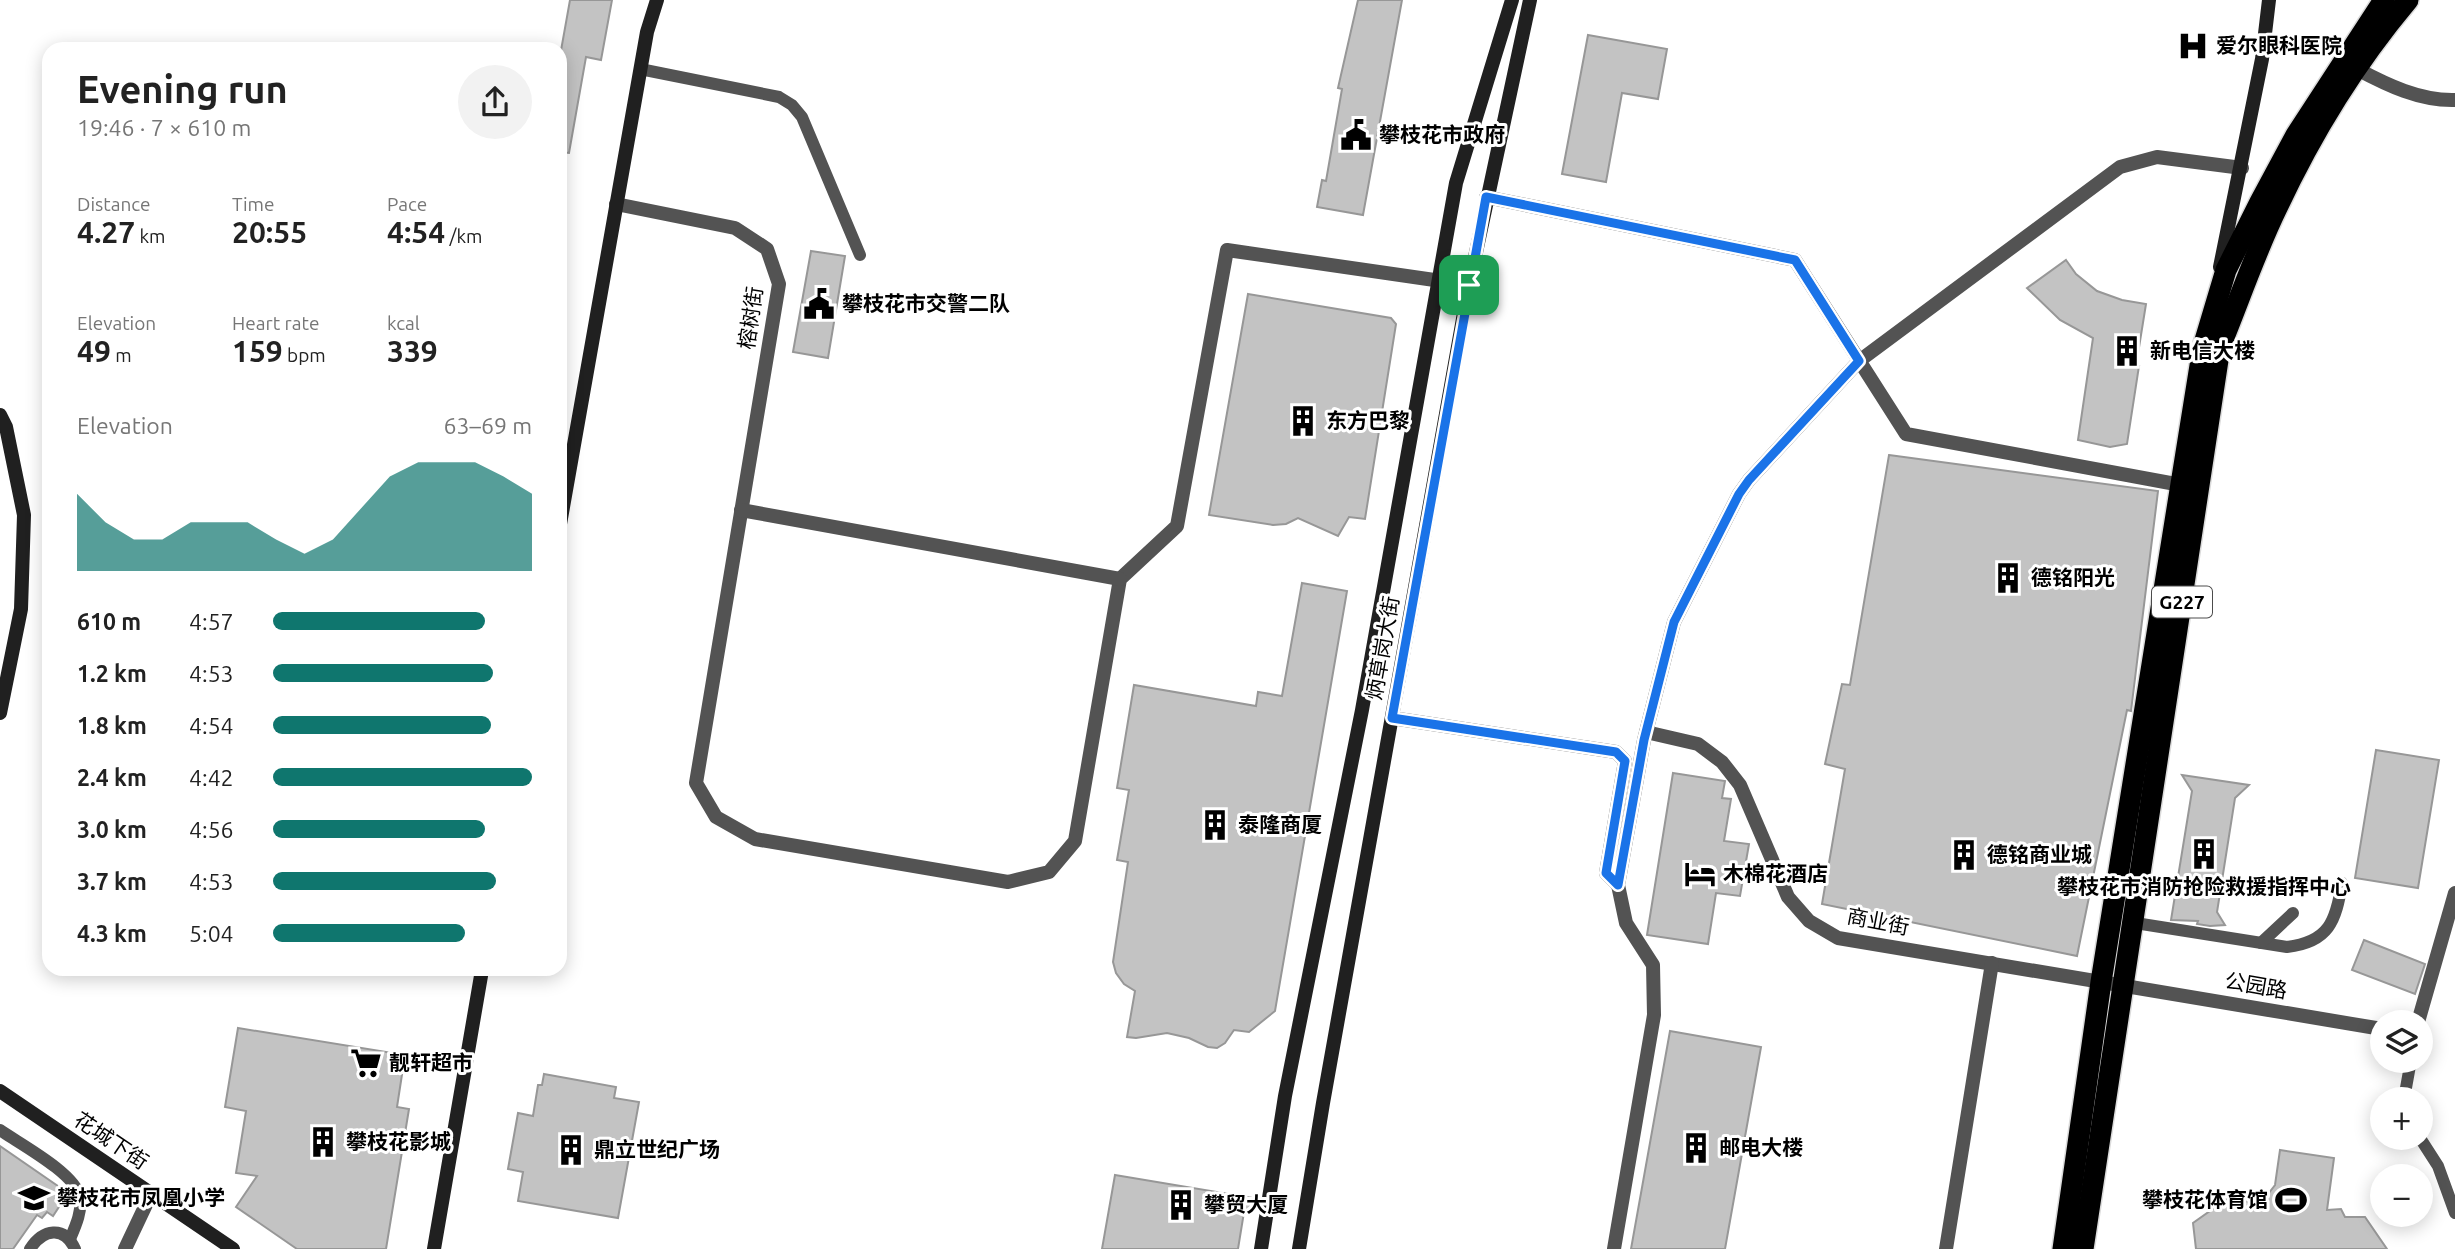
<!DOCTYPE html>
<html lang="en">
<head>
<meta charset="utf-8">
<style>
  body { margin:0; font-family:Ubuntu,"Noto Sans SC",sans-serif; background:#f2f2f2; color:#222; height:100vh; display:flex; flex-direction:column; font-size:26px; white-space:nowrap }
  * { box-sizing:border-box; margin:0 }
  p { font-size:23px; color:#767676 }
  .icon { flex:none; width:38px; height:38px; fill:none; stroke:currentColor; stroke-width:2; stroke-linecap:round; stroke-linejoin:round }
  .map { position:relative; flex:1; overflow:hidden }
  .side { position:absolute; left:42px; top:42px; width:525px; height:934px; display:flex; flex-direction:column; background:#fff; border-radius:21px; box-shadow:0 4px 18px #0003 }
  .side>* { flex:none }
  .tools { position:absolute; left:2370px; top:1010px; display:grid; gap:14px }
  .tools a { display:grid; place-items:center; width:63px; height:63px; border-radius:50%; background:#fff; box-shadow:0 4px 18px #0003; font-size:35px }
  .pin { position:absolute; display:grid; place-items:center; width:60px; height:60px; color:#fff; margin:-30px; border-radius:14px; box-shadow:0 4px 10px #0006 }
  .round { display:grid; place-items:center; flex:none; width:74px; height:74px; border-radius:37px; background:#f2f2f2 }
  .summary { display:flex; align-items:center; justify-content:space-between; height:119px; padding:0 35px }
  h1 { font-size:38px; font-weight:600; line-height:52px }
  .figures { display:grid; grid-template-columns:repeat(3,1fr); gap:10px; height:119px; padding:7px 35px }
  .figures div { display:grid; align-content:center }
  .figures b { font-size:30px; font-weight:600 }
  .figures small { font-size:19px; font-weight:400 }
  .figures p { font-size:19px }
  .chart { height:196px; padding:14px 35px }
  .chart p { display:flex; justify-content:space-between }
  .chart svg { width:100%; height:126px; margin-top:7px; fill:#0f766e; opacity:.7 }
  ul { padding:0 35px; list-style:none; font-size:23px }
  li { display:grid; grid-template-columns:112px 84px 1fr; align-items:center; height:52px }
  li i { height:18px; border-radius:9px; background:#0f766e }
  .map>svg:first-child { display:block }
  .building { fill:#c3c3c3; stroke:#979797; stroke-width:2 }
  .lines { fill:none; stroke-linecap:round; stroke-linejoin:round }
  .highway-casing { stroke:#dbdbdb; stroke-width:24 }
  .lane { stroke:#535353; stroke-width:12 }
  .street { stroke:#535353; stroke-width:14 }
  .secondary { stroke:#202020; stroke-width:14 }
  .highway { stroke:#000; stroke-width:21 }
  .route-casing { stroke:#fff; stroke-width:14 }
  .route { stroke:#1a73e8; stroke-width:9 }
  .labels { text-anchor:middle; stroke-width:6; stroke-linejoin:round; paint-order:stroke }
  .shield { fill:#fff; stroke:#4c4c4c; stroke-width:2 }
  .shield-label { font-size:19px; font-weight:bold; fill:#000 }
  .poi-label { font-size:21px; font-weight:bold; fill:#000; stroke:#fff; text-anchor:start }
  .street-label { font-size:21px; fill:#000; stroke:#fff }
</style>
</head>
<body>
<div class="map">
<svg width="2455" height="1249" viewBox="0 0 2455 1249">
  <rect width="100%" height="100%" fill="#fff"/>
  <!-- building -->
  <g class="building">
    <path d="M570,0H612L601,60L586,57L569,153L560,152V56Z"/>
    <path d="M1358,0H1402L1363,215L1317,207L1322,180L1326,181L1342,89L1338,88Z"/>
    <path d="M1588,35L1667,49L1658,99L1622,93L1606,182L1562,174Z"/>
    <path d="M811,251L845,256L828,358L793,352Z"/>
    <path d="M2066,260L2076,274L2097,291L2122,300L2146,304L2136,366H2139L2127,444L2110,447L2078,440L2093,338L2060,320L2027,288Z"/>
    <path d="M1248,294L1391,318L1396,324L1365,519L1349,517L1338,536L1298,518L1286,524L1273,525L1209,515Z"/>
    <path d="M1889,455L2158,491L2131,711L2127,710L2077,956L1822,904L1845,769L1825,764L1842,684L1850,685Z"/>
    <path d="M1302,583L1347,591L1275,1011L1249,1032L1234,1030L1225,1043L1217,1048L1208,1047L1189,1038L1167,1033L1136,1038L1127,1037L1135,991L1124,984L1116,973L1113,962L1128,862L1117,860L1129,790L1117,788L1134,685L1256,706L1258,692L1282,696Z"/>
    <path d="M2376,750L2439,760L2418,888L2355,878Z"/>
    <path d="M1673,773L1725,781L1722,798L1731,799L1724,841L1749,844L1740,896L1716,893L1708,944L1647,935Z"/>
    <path d="M2182,775L2249,785L2235,798L2217,912L2225,925L2210,926L2197,924L2198,921L2171,920L2192,791Z"/>
    <path d="M2364,940L2425,964L2415,994L2352,970Z"/>
    <path d="M238,1028L405,1055L397,1107L409,1109L386,1249H297L236,1207L257,1176L236,1173L246,1111L225,1107Z"/>
    <path d="M1670,1031L1761,1047L1725,1249H1631Z"/>
    <path d="M544,1074L616,1087L614,1098L639,1102L618,1218L518,1201L523,1172L508,1169L518,1113L533,1116L538,1085H542Z"/>
    <path d="M0,1146L68,1193L53,1216L47,1212L42,1218L37,1215L13,1249H0Z"/>
    <path d="M2280,1150L2334,1158L2327,1210L2341,1209L2345,1217H2365L2387,1249H2196L2193,1223L2234,1194L2249,1203L2256,1196L2265,1198L2275,1185Z"/>
    <path d="M1115,1175L1253,1198L1250,1214L1244,1212L1238,1249H1102Z"/>
  </g>
  <g class="lines">
    <defs>
      <g id="highway">
        <path d="M2063,1249L2101,982L2203,347L2226,270L2260,202L2296,135L2384,0"/>
        <path d="M2083,1249L2220,347C2239,301 2255,253 2277,208C2311,135 2356,62 2408,0"/>
      </g>
    </defs>
    <!-- highway casing -->
    <use href="#highway" class="highway-casing"/>
    <!-- lane -->
    <g class="lane">
      <path d="M640,69L779,97L792,105L802,117L860,255"/>
      <path d="M2129,922L2287,947C2329,942 2336,921 2342,883"/>
      <path d="M2261,943L2293,913"/>
      <path d="M2404,1099L2411,1060"/>
      <path d="M0,1130C20,1144 75,1173 80,1197C82,1212 76,1225 70,1239"/>
      <path d="M2420,1138L2438,1166L2455,1213"/>
      <path d="M30,1249C43,1229 64,1225 75,1249"/>
    </g>
    <!-- street -->
    <g class="street">
      <path d="M2357,69C2387,85 2420,101 2455,100"/>
      <path d="M1486,197L1795,260L1906,434L2181,485"/>
      <path d="M616,204L735,228L767,249L779,284L696,783L716,817L755,839L1008,882L1049,872L1075,841L1120,579L1177,526L1227,250L1469,285"/>
      <path d="M741,510L1120,579"/>
      <path d="M1392,718L1616,752L1625,761L1606,873L1618,885"/>
      <path d="M1646,732L1698,744L1722,762L1740,785L1788,897L1809,921L1838,938L2382,1029"/>
      <path d="M2418,1022L2455,893"/>
      <path d="M125,1249L151,1194"/>
      <path d="M1614,1249L1654,1015L1653,965L1626,923L1618,885L1644,740L1674,622L1739,494L1749,480L1859,361L2120,167L2157,157L2242,168"/>
      <path d="M1946,1249L1992,963"/>
    </g>
    <!-- secondary -->
    <g class="secondary">
      <path d="M2220,267L2262,59L2269,0"/>
      <path d="M0,415L6,427L24,515L21,609L0,713"/>
      <path d="M560,524L647,32L657,0"/>
      <path d="M0,1091L233,1249"/>
      <path d="M434,1249L482,970"/>
      <path d="M1261,1249L1285,1096L1362,710L1456,183L1512,0"/>
      <path d="M1299,1249L1323,1103L1469,285L1530,0"/>
    </g>
    <!-- highway -->
    <use href="#highway" class="highway"/>
  </g>
  <g class="lines">
    <defs>
      <path id="route" d="M1486,197L1795,260L1859,361L1749,480L1739,494L1674,622L1644,740L1618,885L1606,873L1625,761L1616,752L1392,718Z"/>
    </defs>
    <!-- route casing -->
    <use href="#route" class="route-casing"/>
    <!-- route -->
    <use href="#route" class="route"/>
  </g>
  <!-- icons -->
  <defs>
    <symbol id="hospital-bare" viewBox="-9 -9 18 18"><path d="M-5-5h3v3.5h4V-5h3V5h-3V1.5h-4V5h-3Z" fill="#000" stroke="#fff" stroke-width="2.5" paint-order="stroke"/></symbol>
    <symbol id="civic-bare" viewBox="-9 -9 18 18"><path d="M-.6-6.5H3V-4.5H.6V-3L4-1V1h2V6H-6V1h2V-1L-.6-3ZM-1.2 2.5V6h2.4V2.5Z" fill="#000" stroke="#fff" stroke-width="2.5" paint-order="stroke"/></symbol>
    <symbol id="building-bare" viewBox="-9 -9 18 18"><path d="M-4-6H4V6H1V3H-1V6H-4ZM-2.5-4.3h1.7v1.8h-1.7ZM.8-4.3h1.7v1.8H.8ZM-2.5-1h1.7V.8h-1.7ZM.8-1h1.7V.8H.8Z" fill="#000" stroke="#fff" stroke-width="2.5" paint-order="stroke"/></symbol>
    <symbol id="hotel-bare" viewBox="-9 -9 18 18"><path d="M-6-4.5h1.5V1H6V5H4.5V3h-9V5H-6ZM-4 0a1.8 1.8 0 1 1 3.6 0ZM.5 0V-2.5h3Q6-2.5 6 0Z" fill="#000" stroke="#fff" stroke-width="2.5" paint-order="stroke"/></symbol>
    <symbol id="supermarket-bare" viewBox="-9 -9 18 18"><path d="M-6-5.5h2.5l.6 2H6L4.5 2H-2.5L-4.4-4H-6ZM-1.5 3.2a1.3 1.3 0 1 0 .1 0ZM3 3.2a1.3 1.3 0 1 0 .1 0Z" fill="#000" stroke="#fff" stroke-width="2.5" paint-order="stroke"/></symbol>
    <symbol id="school-bare" viewBox="-9 -9 18 18"><path d="M0-5L7-2L0 1L-7-2ZM-4 1L0 2.5L4 1V4Q0 6-4 4Z" fill="#000" stroke="#fff" stroke-width="2.5" paint-order="stroke"/></symbol>
    <symbol id="stadium-bare" viewBox="-9 -9 18 18"><path d="M0-5a6.5 5 0 1 0 0 10a6.5 5 0 1 0 0-10ZM-3.5-1.8h7v3.6h-7Z" fill="#000" stroke="#fff" stroke-width="2.5" paint-order="stroke"/></symbol>
  </defs>
  <g fill-rule="evenodd">
    <use href="#hospital-bare" x="2171" y="24" width="44" height="44"/>
    <use href="#civic-bare" x="1334" y="113" width="44" height="44"/>
    <use href="#civic-bare" x="797" y="282" width="44" height="44"/>
    <use href="#building-bare" x="2105" y="329" width="44" height="44"/>
    <use href="#building-bare" x="1281" y="399" width="44" height="44"/>
    <use href="#building-bare" x="1986" y="556" width="44" height="44"/>
    <use href="#building-bare" x="1193" y="803" width="44" height="44"/>
    <use href="#building-bare" x="2182" y="832" width="44" height="44"/>
    <use href="#building-bare" x="1942" y="833" width="44" height="44"/>
    <use href="#hotel-bare" x="1678" y="852" width="44" height="44"/>
    <use href="#supermarket-bare" x="344" y="1041" width="44" height="44"/>
    <use href="#building-bare" x="301" y="1120" width="44" height="44"/>
    <use href="#building-bare" x="1674" y="1126" width="44" height="44"/>
    <use href="#building-bare" x="549" y="1128" width="44" height="44"/>
    <use href="#school-bare" x="12" y="1176" width="44" height="44"/>
    <use href="#stadium-bare" x="2269" y="1178" width="44" height="44"/>
    <use href="#building-bare" x="1159" y="1183" width="44" height="44"/>
  </g>
  <g class="labels">
    <!-- shield labels -->
    <rect class="shield" x="2152" y="586.5" width="60" height="31" rx="5"/>
    <g class="shield-label">
      <text x="2182" y="609">G227</text>
    </g>
    <!-- poi labels -->
    <g class="poi-label">
      <text x="2216" y="53">爱尔眼科医院</text>
      <text x="1379" y="142">攀枝花市政府</text>
      <text x="842" y="311">攀枝花市交警二队</text>
      <text x="2150" y="358">新电信大楼</text>
      <text x="1326" y="428">东方巴黎</text>
      <text x="2031" y="585">德铭阳光</text>
      <text x="1238" y="832">泰隆商厦</text>
      <text x="1987" y="862">德铭商业城</text>
      <text x="1723" y="881">木棉花酒店</text>
      <text x="2204" y="894" text-anchor="middle">攀枝花市消防抢险救援指挥中心</text>
      <text x="389" y="1070">靓轩超市</text>
      <text x="346" y="1149">攀枝花影城</text>
      <text x="1719" y="1155">邮电大楼</text>
      <text x="594" y="1157">鼎立世纪广场</text>
      <text x="57" y="1205">攀枝花市凤凰小学</text>
      <text x="2268" y="1207" text-anchor="end">攀枝花体育馆</text>
      <text x="1204" y="1212">攀贸大厦</text>
    </g>
    <!-- street labels -->
    <g class="street-label">
      <text transform="translate(751 318) rotate(-82)" y="7">榕树街</text>
      <text transform="translate(1383 648) rotate(-80)" y="7">炳草岗大街</text>
      <text transform="translate(1878 922) rotate(11)" y="7">商业街</text>
      <text transform="translate(2256 986) rotate(10)" y="7">公园路</text>
      <text transform="translate(111 1141) rotate(34)" y="7">花城下街</text>
    </g>
  </g>
</svg>
<div class="tools">
<a><svg class="icon" aria-label="layers" viewBox="0 0 24 24"><path d="M12 4l9 5-9 5-9-5zM3 14l9 5 9-5"/></svg></a>
<a>+</a>
<a>−</a>
</div>
<div class="pin" style="left:1469px;top:285px;background:#1e9e55"><svg class="icon" aria-label="arrive" viewBox="0 0 24 24"><path d="M6 21V4h12l-3 4 3 4H6"/></svg></div>
<section class="side">
<div class="summary"><div><h1>Evening run</h1><p>19:46 · 7 × 610 m</p></div><a class="round"><svg class="icon" aria-label="share" viewBox="0 0 24 24"><path d="M12 15V3M7 8l5-5 5 5M5 13v7h14v-7"/></svg></a></div>
<div class="figures">
<div><p>Distance</p><b>4.27<small> km</small></b></div>
<div><p>Time</p><b>20:55</b></div>
<div><p>Pace</p><b>4:54<small> /km</small></b></div>
</div>
<div class="figures">
<div><p>Elevation</p><b>49<small> m</small></b></div>
<div><p>Heart rate</p><b>159<small> bpm</small></b></div>
<div><p>kcal</p><b>339</b></div>
</div>
<div class="chart"><p><span>Elevation</span>63–69 m</p>
<svg viewBox="0 0 160 44" preserveAspectRatio="none"><path d="M0 44V17L10 27L20 33L30 33L40 27L50 27L60 27L70 33L80 38L90 33L100 22L110 11L120 6L130 6L140 6L150 11L160 17V44z"/></svg>
</div>
<ul>
<li><b>610 m</b>4:57<i style="width:82%"></i></li>
<li><b>1.2 km</b>4:53<i style="width:85%"></i></li>
<li><b>1.8 km</b>4:54<i style="width:84%"></i></li>
<li><b>2.4 km</b>4:42<i style="width:100%"></i></li>
<li><b>3.0 km</b>4:56<i style="width:82%"></i></li>
<li><b>3.7 km</b>4:53<i style="width:86%"></i></li>
<li><b>4.3 km</b>5:04<i style="width:74%"></i></li>
</ul>
</section>
</div>
</body>
</html>
